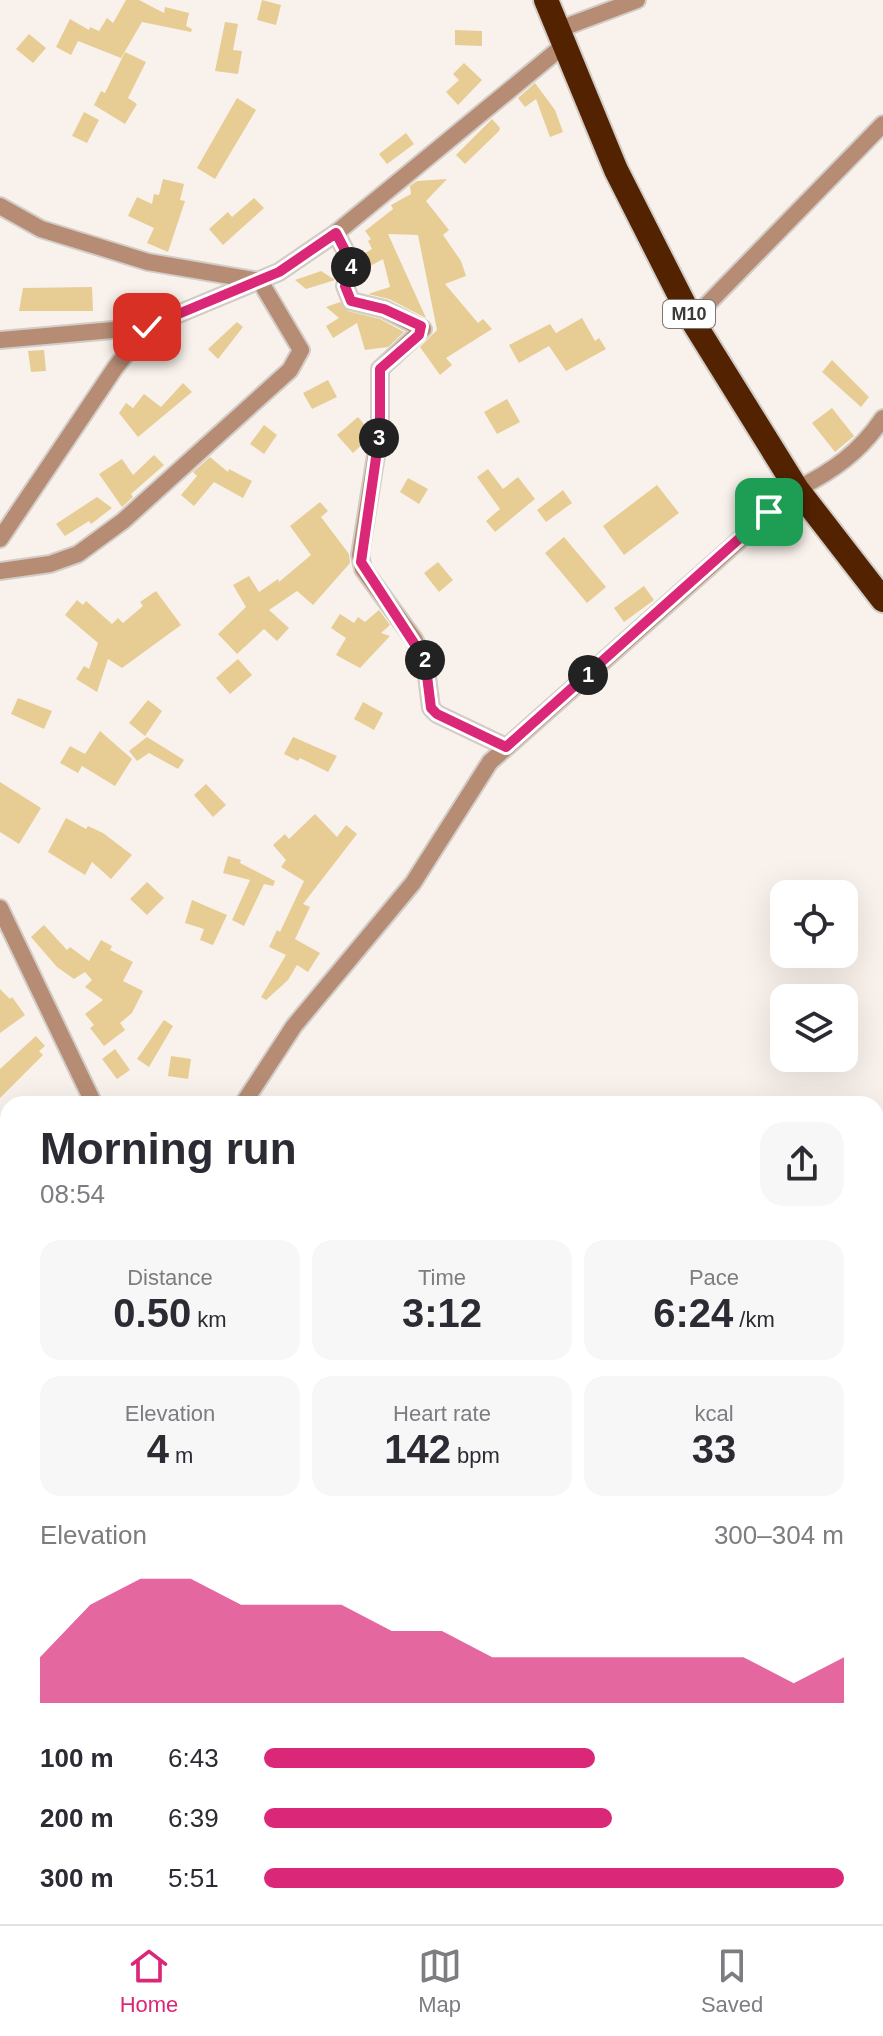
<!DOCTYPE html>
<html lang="en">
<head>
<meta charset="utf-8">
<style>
  body { margin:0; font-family:Helvetica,sans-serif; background:#f7f7f7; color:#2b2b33; height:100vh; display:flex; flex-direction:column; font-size:30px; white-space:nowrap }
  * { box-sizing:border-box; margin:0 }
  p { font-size:26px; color:#7c7c81 }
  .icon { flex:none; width:44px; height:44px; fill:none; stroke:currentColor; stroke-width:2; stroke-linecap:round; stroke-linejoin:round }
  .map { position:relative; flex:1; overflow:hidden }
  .panel { position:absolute; left:0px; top:1096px; width:884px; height:828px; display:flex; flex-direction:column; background:#fff; border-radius:24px 24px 0 0; box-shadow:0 8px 32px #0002 }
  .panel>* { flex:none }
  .buttons { position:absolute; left:770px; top:880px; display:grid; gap:16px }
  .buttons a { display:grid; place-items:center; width:88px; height:88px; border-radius:16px; background:#fff; box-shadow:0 8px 32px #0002; font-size:40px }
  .pin { position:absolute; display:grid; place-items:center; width:68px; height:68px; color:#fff; margin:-34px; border-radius:16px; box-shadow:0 4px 12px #0006 }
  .km { position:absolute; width:40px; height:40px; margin:-20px; border-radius:50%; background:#222; color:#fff; font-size:22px; line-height:40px; text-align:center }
  .round { display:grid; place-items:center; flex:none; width:84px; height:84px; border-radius:24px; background:#f7f7f7 }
  .overview { display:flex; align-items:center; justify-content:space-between; height:136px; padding:0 40px }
  h1 { font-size:44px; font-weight:700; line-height:60px }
  .figures { display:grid; grid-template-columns:repeat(3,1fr); gap:12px; height:136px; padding:8px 40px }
  .figures div { display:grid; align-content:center; border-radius:20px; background:#f7f7f7; text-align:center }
  .figures b { font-size:40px; font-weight:700 }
  .figures small { font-size:22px; font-weight:400 }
  .figures p { font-size:22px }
  .chart { height:224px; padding:16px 40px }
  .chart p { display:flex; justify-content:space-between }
  .chart svg { width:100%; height:144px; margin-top:8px; fill:#db2777; opacity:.7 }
  ul { padding:0 40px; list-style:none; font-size:26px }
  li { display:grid; grid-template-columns:128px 96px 1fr; align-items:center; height:60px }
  li i { height:20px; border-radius:10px; background:#db2777 }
  .tabs { display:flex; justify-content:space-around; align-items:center; height:112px; border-top:2px solid #e1e1e2; background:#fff; font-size:22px; color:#7c7c81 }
  .tabs a { display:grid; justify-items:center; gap:4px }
  .tabs .active { color:#db2777 }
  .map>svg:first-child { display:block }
  .building { fill:#e7cd94 }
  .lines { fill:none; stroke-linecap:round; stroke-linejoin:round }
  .street-casing { stroke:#d3cdc8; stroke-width:20 }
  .highway-casing { stroke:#d3cdc8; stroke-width:28 }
  .street { stroke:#b78c74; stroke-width:16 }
  .highway { stroke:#532301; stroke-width:24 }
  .route-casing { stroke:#fff; stroke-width:16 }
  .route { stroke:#db2777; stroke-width:10 }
  .labels { text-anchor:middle; stroke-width:8; stroke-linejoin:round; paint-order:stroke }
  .shield { fill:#fff; stroke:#777674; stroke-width:2 }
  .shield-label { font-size:18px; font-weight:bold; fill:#3d3b38 }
</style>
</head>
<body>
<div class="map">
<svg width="883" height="1924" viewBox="0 0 883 1924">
  <rect width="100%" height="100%" fill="#f9f2ec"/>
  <!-- building -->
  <g class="building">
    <path d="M126,0H139L164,13L165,7L189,13L186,26L192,29L191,32L142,22L121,58L78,41L71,55L56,47L70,19L89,30L90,27L99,31L107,18L113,23Z"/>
    <path d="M262,0L281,5L276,25L257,20Z"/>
    <path d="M225,22L238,24L233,50L242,51L238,74L215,71Z"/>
    <path d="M455,30L482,31V46L455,45Z"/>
    <path d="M29,34L46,48L33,63L16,49Z"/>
    <path d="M125,52L146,62L128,98L137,104L125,124L94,105L101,91L105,93Z"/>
    <path d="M464,63L482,80L458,105L446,92L459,80L453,74Z"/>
    <path d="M535,83L555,110L563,132L550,137L536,99L525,107L518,98Z"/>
    <path d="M237,98L256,110L215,179L197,168Z"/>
    <path d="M84,112L99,120L87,143L72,136Z"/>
    <path d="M492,119L500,128L499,131L465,164L456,155Z"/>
    <path d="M406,133L414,144L387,164L379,154Z"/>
    <path d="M163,179L184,184L180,200L185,201L168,252L147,243L154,228L128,216L137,197L152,204L154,194L159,195Z"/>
    <path d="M447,179L426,201L449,230L443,235L461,261L466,276L445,284L478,323L483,319L492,329L446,358L452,365L440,375L420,347L437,330L418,235L388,234L426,318L389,299L368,294L390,287L383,259L365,269L360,256L372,249L368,241L371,239L365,231L393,209L391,205L411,194L410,186L417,181Z"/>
    <path d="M254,198L264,208L223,245L209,229L228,212L232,217Z"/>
    <path d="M321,271L335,280L306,289L295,280Z"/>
    <path d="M92,287L93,311H19L23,288Z"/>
    <path d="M340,302L348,311L380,319L404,332L388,347L365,350L357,323L333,338L326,326L339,318L326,307Z"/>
    <path d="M582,318L595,341L599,338L606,349L566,371L549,346L519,363L509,345L550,324L556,333Z"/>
    <path d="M237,322L243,327L218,359L208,349Z"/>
    <path d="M44,350L46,371L31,372L28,351Z"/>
    <path d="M832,360L869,397L861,407L822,372Z"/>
    <path d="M328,380L337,397L312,409L303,393Z"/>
    <path d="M183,383L192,392L138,437L119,413L126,403L133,408L144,394L161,407Z"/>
    <path d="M507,399L520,422L497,434L484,412Z"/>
    <path d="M832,408L854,436L835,452L812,423Z"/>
    <path d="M358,417L369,430L367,440L353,453L337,435Z"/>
    <path d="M264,425L277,435L264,454L250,444Z"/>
    <path d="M154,455L164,465L131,494L133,497L122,507L99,474L122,459L133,475Z"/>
    <path d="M210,457L228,472L229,469L252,481L243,498L214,482L194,506L181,495L197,476L193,472Z"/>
    <path d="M488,469L503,489L518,477L535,499L495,532L486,521L500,509L477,477Z"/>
    <path d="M408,478L428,489L419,504L400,492Z"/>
    <path d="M657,485L679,513L624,555L603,526Z"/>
    <path d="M563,490L572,503L546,522L537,510Z"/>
    <path d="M97,497L112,508L91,524L89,521L65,536L56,524Z"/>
    <path d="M320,502L328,511L321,517L349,554L350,563L313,605L297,591L269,610L289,628L277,641L264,629L237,654L218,634L246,607L233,585L249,576L259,592L278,579L279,582L311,555L290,526Z"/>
    <path d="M564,537L606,587L587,603L545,553Z"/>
    <path d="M438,562L453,580L439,592L424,573Z"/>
    <path d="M644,586L654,600L624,622L614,608Z"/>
    <path d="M156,591L181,625L122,668L108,659L97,692L76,679L84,666L89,669L98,643L65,615L77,600L83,605L86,601L112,624L118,618L123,623L143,606L140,602Z"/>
    <path d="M379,610L390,625L381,633L390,636L360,668L336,655L346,638L331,628L340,614L354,623L358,617L365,622Z"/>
    <path d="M238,659L252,675L230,694L216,678Z"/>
    <path d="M18,698L52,711L44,729L11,714Z"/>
    <path d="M148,700L162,711L145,736L129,723Z"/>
    <path d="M363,702L383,713L374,730L354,719Z"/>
    <path d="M100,731L132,759L115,786L82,766L78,773L60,763L70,746L85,754Z"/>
    <path d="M147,737L184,760L178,769L149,753L137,761L129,751Z"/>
    <path d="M293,737L337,756L328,772L300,758L298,761L284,754Z"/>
    <path d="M0,782L41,808L19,844L0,832Z"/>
    <path d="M206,784L226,805L213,817L194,795Z"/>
    <path d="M315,814L337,837L346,825L357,834L303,904L310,907L295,939L320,953L308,972L297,965L288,980L266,1000L261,997L286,955L269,947L277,930L280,932L304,881L281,867L286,860L273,845L285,834L289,839Z"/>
    <path d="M66,818L86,829L88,826L103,833L132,855L111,879L92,862L85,875L48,852Z"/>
    <path d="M228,856L241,860L240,863L275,881L273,886L264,884L244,926L232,920L250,880L223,873Z"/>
    <path d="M147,882L164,898L147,915L130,899Z"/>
    <path d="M192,900L227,915L213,945L200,940L204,929L185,923Z"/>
    <path d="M44,925L67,950L70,947L89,961L101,940L112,946L110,950L133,962L123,981L143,991L132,1013L120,1023L125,1030L104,1046L90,1028L94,1025L85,1014L103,1000L85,987L92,980L85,972L74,979L57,967L31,937Z"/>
    <path d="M0,989L10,999L12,997L25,1015L0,1033Z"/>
    <path d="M164,1020L173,1026L149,1067L137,1059Z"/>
    <path d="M36,1036L45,1046L39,1051L43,1055L0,1098V1069Z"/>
    <path d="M115,1049L130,1070L117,1079L102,1059Z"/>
    <path d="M171,1056L191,1059L188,1079L168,1076Z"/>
  </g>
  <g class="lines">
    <defs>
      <g id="street">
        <path d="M557,30L637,0"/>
        <path d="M0,206L41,229L148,262L260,281L301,350L290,370L123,521L78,554L50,564L0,571"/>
        <path d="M336,233L352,264L345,286L351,301L384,309L423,329L380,369V430L360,555L363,569L414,639L425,660L431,708L437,714L506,747"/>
        <path d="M692,320L883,124"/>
        <path d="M0,340L147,327"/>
        <path d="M0,539L115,368L147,327L279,272L336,233L563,46"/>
        <path d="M0,908L94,1104"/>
        <path d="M243,1104L294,1026L413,883L490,762L797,489C833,471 860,452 883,418"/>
        <path d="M0,1179L8,1181"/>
        <path d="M0,1558L8,1560"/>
        <path d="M0,1781L8,1767"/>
        <path d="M730,1916L734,1924"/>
        <path d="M753,1916L764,1924"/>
        <path d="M102,1924L104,1916"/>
        <path d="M509,1924L511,1916"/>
      </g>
      <path id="highway" d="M546,0L616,170L692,320L797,489L883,600"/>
    </defs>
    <!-- street casing -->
    <use href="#street" class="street-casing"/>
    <!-- highway casing -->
    <use href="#highway" class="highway-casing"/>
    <!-- street -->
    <use href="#street" class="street"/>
    <!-- highway -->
    <use href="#highway" class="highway"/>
  </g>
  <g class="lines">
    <defs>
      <path id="route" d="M147,327L279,272L336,233L352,264L345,286L351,301L384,309L421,326L419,335L380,369V430L361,562L425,660L431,708L437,714L506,747L769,512"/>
    </defs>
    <!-- route casing -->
    <use href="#route" class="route-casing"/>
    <!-- route -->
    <use href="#route" class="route"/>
  </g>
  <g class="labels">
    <!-- shield labels -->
    <rect class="shield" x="663" y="300" width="52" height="28" rx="6"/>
    <g class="shield-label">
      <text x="689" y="320">M10</text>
    </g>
  </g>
</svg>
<div class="buttons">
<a><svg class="icon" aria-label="locate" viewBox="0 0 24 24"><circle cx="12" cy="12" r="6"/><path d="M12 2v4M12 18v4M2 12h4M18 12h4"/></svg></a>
<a><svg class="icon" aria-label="layers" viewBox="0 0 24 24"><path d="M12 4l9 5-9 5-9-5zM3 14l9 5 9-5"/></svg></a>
</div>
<div class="pin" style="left:769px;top:512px;background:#1e9e55"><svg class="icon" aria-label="arrive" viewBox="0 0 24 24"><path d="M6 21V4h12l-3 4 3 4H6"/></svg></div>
<div class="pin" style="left:147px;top:327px;background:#d93025"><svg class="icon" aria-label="check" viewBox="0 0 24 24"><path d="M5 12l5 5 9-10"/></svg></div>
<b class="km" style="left:588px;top:675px">1</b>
<b class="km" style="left:425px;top:660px">2</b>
<b class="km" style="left:379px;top:438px">3</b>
<b class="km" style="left:351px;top:267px">4</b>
<section class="panel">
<div class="overview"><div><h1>Morning run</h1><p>08:54</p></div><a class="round"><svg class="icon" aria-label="share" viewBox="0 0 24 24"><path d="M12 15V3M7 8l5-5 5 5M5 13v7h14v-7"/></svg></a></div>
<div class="figures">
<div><p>Distance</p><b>0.50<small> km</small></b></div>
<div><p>Time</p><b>3:12</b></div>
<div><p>Pace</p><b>6:24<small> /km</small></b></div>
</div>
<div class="figures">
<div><p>Elevation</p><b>4<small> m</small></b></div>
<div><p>Heart rate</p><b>142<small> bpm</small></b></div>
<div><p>kcal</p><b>33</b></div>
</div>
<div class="chart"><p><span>Elevation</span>300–304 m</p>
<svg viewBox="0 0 160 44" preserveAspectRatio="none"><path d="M0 44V30L10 14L20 6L30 6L40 14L50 14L60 14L70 22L80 22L90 30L100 30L110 30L120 30L130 30L140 30L150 38L160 30V44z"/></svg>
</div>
<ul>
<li><b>100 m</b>6:43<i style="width:57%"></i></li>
<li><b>200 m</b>6:39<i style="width:60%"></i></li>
<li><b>300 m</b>5:51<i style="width:100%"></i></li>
</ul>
</section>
</div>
<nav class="tabs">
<a class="active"><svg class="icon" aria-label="home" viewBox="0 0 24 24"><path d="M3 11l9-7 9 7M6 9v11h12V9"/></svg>Home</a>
<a><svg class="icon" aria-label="map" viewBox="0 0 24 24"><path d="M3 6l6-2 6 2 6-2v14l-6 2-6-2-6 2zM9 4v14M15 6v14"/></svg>Map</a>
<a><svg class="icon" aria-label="saved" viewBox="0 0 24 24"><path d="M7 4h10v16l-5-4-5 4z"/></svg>Saved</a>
</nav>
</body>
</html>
